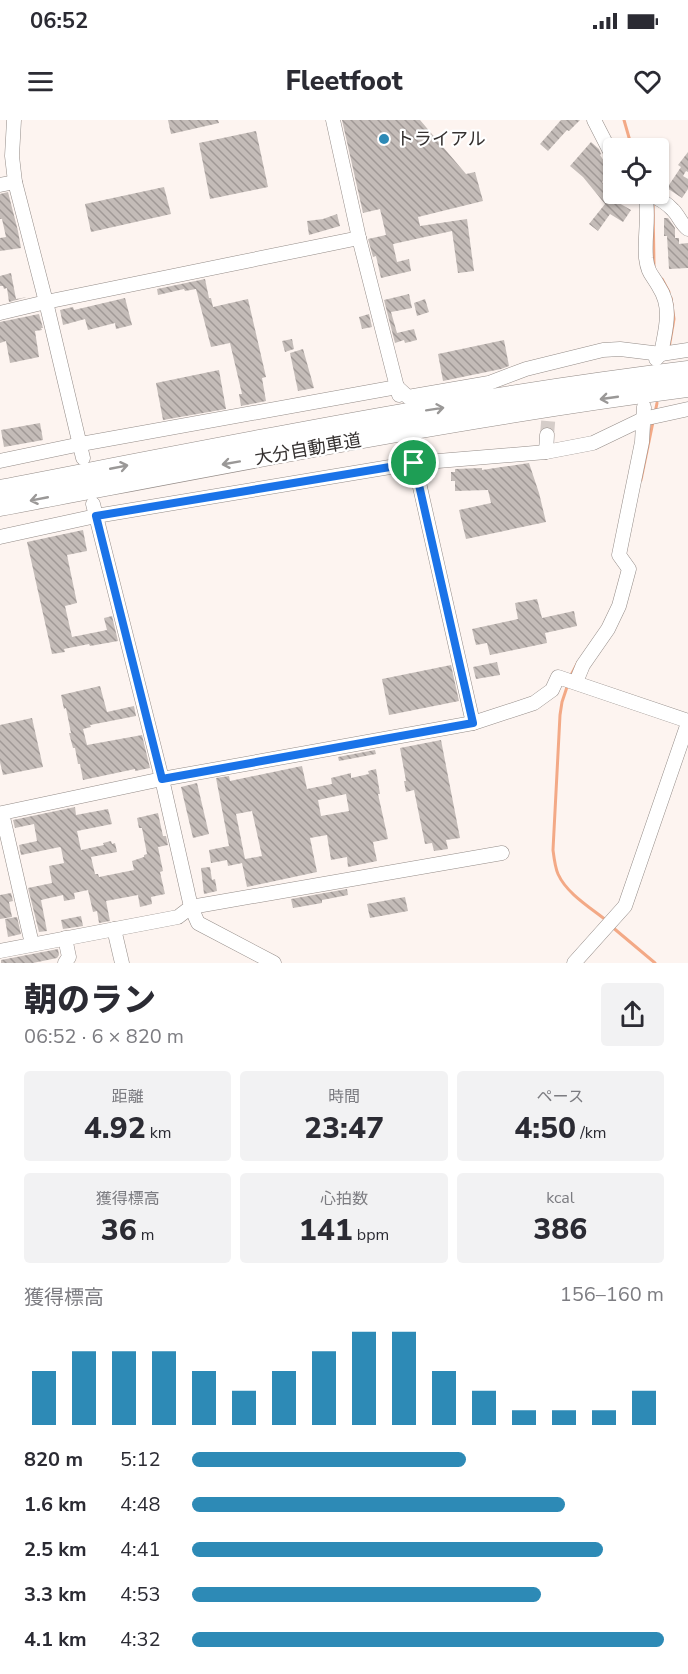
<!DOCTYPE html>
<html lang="ja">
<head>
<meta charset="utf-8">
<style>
  body { margin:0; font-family:"Nunito Sans","Noto Sans JP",sans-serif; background:#f2f2f3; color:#2b2b33; height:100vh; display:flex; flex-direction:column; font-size:22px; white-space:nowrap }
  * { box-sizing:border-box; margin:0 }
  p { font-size:20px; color:#7c7c81 }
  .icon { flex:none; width:33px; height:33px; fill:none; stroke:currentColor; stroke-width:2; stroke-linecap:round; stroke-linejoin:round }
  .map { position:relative; height:843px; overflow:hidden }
  .sheet { display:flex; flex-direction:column; background:#fff; flex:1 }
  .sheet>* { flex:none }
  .tools { position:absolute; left:603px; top:18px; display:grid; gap:12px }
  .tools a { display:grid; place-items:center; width:66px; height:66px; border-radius:6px; background:#fff; box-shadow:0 2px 4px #0004; font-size:30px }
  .pin { position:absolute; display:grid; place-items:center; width:51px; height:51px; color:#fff; margin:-26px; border:3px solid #fff; border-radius:50%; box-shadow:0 2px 6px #0007 }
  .round { display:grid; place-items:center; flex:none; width:63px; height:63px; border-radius:6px; background:#f2f2f3 }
  .overview { display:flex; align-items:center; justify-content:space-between; height:102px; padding:0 24px }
  h1 { font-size:33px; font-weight:800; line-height:45px }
  .metrics { display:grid; grid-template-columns:repeat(3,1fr); gap:9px; height:102px; padding:6px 24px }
  .metrics div { display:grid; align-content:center; border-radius:6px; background:#f2f2f3; text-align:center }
  .metrics b { font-size:30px; font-weight:800 }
  .metrics small { font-size:16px; font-weight:400 }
  .metrics p { font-size:16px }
  .chart { height:168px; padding:12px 24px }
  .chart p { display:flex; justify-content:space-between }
  .chart svg { width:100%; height:108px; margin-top:6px; stroke:#2d8ab6; stroke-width:6 }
  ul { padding:0 24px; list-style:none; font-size:20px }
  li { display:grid; grid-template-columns:96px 72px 1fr; align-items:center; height:45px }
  li i { height:15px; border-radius:8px; background:#2d8ab6 }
  .status { display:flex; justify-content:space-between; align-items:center; height:42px; padding:0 30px; background:#fff; direction:ltr }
  .status svg { height:16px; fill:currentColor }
  header { display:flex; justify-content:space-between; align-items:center; height:78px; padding:0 24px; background:#fff; font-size:27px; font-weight:800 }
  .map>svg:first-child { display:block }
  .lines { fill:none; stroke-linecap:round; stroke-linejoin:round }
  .stream { stroke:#f3a986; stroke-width:3 }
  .building { fill:url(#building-back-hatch); fill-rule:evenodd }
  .minor-tunnel { stroke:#d5cdc9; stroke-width:14; stroke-dasharray:14 7; stroke-linecap:butt }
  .minor-casing { stroke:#948c88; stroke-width:15 }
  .highway-casing { stroke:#948c88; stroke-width:21 }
  .minor { stroke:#fff; stroke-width:14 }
  .highway { stroke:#fff; stroke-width:20 }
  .oneway { stroke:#9a9897 }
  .route-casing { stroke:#fff; stroke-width:12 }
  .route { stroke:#1a73e8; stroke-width:8 }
  .poi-dot { fill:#2d8ab6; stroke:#fff; stroke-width:2 }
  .labels { text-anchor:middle; stroke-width:4.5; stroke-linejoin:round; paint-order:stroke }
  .poi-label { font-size:18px; fill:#34302f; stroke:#fff; text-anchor:start }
  .street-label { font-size:18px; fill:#34302f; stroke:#fff }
</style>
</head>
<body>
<div class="status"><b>06:52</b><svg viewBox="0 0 49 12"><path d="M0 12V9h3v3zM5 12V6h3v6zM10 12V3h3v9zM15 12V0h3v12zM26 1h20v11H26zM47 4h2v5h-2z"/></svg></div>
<header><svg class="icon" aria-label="menu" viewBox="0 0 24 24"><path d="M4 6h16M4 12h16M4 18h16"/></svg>Fleetfoot<svg class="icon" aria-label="heart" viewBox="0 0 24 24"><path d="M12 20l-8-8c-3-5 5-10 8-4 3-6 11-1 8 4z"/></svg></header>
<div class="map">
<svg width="688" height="843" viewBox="0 0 688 843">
  <defs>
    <pattern id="building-back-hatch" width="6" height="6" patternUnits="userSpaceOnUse" patternTransform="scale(1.5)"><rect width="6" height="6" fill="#c4bcb8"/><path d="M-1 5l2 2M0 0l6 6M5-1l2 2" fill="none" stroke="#a09996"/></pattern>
  </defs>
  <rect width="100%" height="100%" fill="#fdf4f0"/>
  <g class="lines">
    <!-- stream -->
    <g class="stream">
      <path d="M624,0L632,28"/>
      <path d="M653,81L654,146"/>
      <path d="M662,159L669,172"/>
      <path d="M669,228L674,199L671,178"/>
      <path d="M655,293L657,283"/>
      <path d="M641,360L653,302"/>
      <path d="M570,557L578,542"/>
      <path d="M568,564L562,582L560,595L553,730C554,738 555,747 558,754C567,774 591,788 607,801"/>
      <path d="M611,806L655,843"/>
    </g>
  </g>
  <!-- building -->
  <g class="building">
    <path d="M168,0H218L219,3L171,14Z"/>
    <path d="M342,0H420L466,54L475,52L483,81L418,97L420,106L467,99L474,151L458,153L452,111L393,124L397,142L409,139L411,151L381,158L376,136L373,137L368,119L386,115L380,89L363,93Z"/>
    <path d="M561,0H580L569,11L567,10L548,31L540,24Z"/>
    <path d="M256,11L268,67L210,79L199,23Z"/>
    <path d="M591,22L599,29L601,34L600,35L606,44L614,49L602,62L615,76L612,79L631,90L623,102L610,94L598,111L589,104L605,84L583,57L570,46Z"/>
    <path d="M688,32V52L686,51L683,56L688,59V69L682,78L667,68L681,47L678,45Z"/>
    <path d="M164,67L171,94L91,112L85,84Z"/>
    <path d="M8,72L18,111L21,128L0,131V118L6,117L2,99H0V74Z"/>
    <path d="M337,94L340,106L309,115L307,101L323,99Z"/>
    <path d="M664,98H668L675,108V118H679V124L688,123V148L669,149L667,116H664Z"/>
    <path d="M11,153L16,179L27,177L9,182L7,168L4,169L3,166H0V156Z"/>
    <path d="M205,159L209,178H211L213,187L248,179L266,257L262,258L266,281L241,286L239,274H242L230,223L211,227L196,169L185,171L184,169L158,175L157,169Z"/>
    <path d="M409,174L412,188L391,192L397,213L414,209L417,220L405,223L404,220L395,223L384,180Z"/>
    <path d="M125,178L132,205L116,209L115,203L88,210L85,199L63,205L60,190L73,187L74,190Z"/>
    <path d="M425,179L429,192L417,196L414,183Z"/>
    <path d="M39,194L43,208H41L42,210L35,211L39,237L10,243L6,221L0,223V202Z"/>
    <path d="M369,194L372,207L362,209L359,197Z"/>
    <path d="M292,219L294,229L285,232L282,221Z"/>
    <path d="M504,220L509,246L501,249L443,261L438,234Z"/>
    <path d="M303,229L314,268L298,271L290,233Z"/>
    <path d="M219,250L226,289L163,300L156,263Z"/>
    <path d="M40,303L43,320L4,327L1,310Z"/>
    <path d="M529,343L539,373L546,402L466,419L459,390L491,383L488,370L455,371V361H451V352H455V349L482,348V350Z"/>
    <path d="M83,410L87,431L67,435L77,483L65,486L72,517L107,510L104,498L112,496L118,521L90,526L89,524L64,529L65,532L52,534L27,422Z"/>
    <path d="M537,479L542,498L574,491L577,506L545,513L547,523L490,535L487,523L476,525L472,509L518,499L515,483Z"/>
    <path d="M497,542L500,555L476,559L473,547Z"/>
    <path d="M451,545L459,581L389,595L382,559Z"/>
    <path d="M100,566L107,592L134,586L136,596L90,605L91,607L83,609L87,625L142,615L150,648L135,651V649L83,660L80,644H78L75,628H73L69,613H71L66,588L64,589L61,575Z"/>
    <path d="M32,598L43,647L3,655L0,642V605Z"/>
    <path d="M441,620L460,718L446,720L448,729L434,731L432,723L425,724L414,670L406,672L404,661H406L400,628Z"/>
    <path d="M375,630L376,634L339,641L338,637Z"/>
    <path d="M302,646L307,669L332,664L331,658L351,653V658L369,654L368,651L376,649L380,674H378L388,719L373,722L377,741L348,747L347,737L331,740L327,715L310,718L317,752L247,767L242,743L228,746L227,740L211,743L209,730L229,726L216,658L229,656L230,661ZM346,674L349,691L321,696L318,680ZM252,691L262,736L245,739L236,694Z"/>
    <path d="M197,663L209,714L193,718L181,667Z"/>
    <path d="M75,687L76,695L108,689L112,704L77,711L81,730L104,725L103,723L111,721L112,724L115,723L117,732L91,737L95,754H98L99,757L134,750L132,741L144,737V735L147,734L142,708H139L137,698L158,693L163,716H166L168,725L158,727L163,751L160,752L165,774L151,777L152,784L140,787L138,775L106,781L110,801L99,803L97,791L93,792L88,770L74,773L75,779L64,781L63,775L41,780L47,811L39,812L28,768L52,763L49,746L64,743L61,728L60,727L21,735L19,725L37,721L34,704L15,708L13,700Z"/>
    <path d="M210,747L212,760L215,759L217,771L204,774L201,748Z"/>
    <path d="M347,769L348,775L322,780V783L293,788L291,779Z"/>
    <path d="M11,773L13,781L9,782L12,797L0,799V775Z"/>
    <path d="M405,777L408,791L370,798L367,784Z"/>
    <path d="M81,796L83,806L63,809L61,800Z"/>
    <path d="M17,797L21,814L8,817L5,799Z"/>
    <path d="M58,829L59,835L57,838L33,843H1V840Z"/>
  </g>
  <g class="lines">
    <!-- minor-tunnel -->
    <path class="minor-tunnel" d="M547,315L550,279"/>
    <defs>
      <g id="minor">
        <path d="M14,0L12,36L15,62L46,182L83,338"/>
        <path d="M333,0L359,118L399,275"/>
        <path d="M594,0L614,39"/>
        <path d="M0,65L15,62"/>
        <path d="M645,74C650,95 644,116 646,138C648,154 652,154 659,167C673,188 665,211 661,234L656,239"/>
        <path d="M649,74C658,78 666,82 673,90C679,96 681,104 688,109"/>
        <path d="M0,193L46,182L359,118"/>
        <path d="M397,267L408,277L489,263L526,249L603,230L620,229L661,234L688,230"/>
        <path d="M411,327L473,603"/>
        <path d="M546,332L547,315"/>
        <path d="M0,341L81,324L397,267"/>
        <path d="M0,417L96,396L414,343L546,332L593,323L643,299L688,289"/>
        <path d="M576,562L583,545L608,509L619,486L629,449L619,435L642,322L644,287"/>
        <path d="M114,809L122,843"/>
        <path d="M32,824L2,693L162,659L473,603L534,583L552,570L558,557L688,601"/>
        <path d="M0,831L178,797L191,787L162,659L93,384"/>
        <path d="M65,843L69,837L65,818"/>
        <path d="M274,843L198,803L191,787L502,733"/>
        <path d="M574,843L625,786L688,603"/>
      </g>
      <g id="highway">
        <path d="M0,370C228,326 457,279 688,251"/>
        <path d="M0,386C229,343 457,297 688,267"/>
      </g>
    </defs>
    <!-- minor casing -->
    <use href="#minor" class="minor-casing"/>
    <!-- highway casing -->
    <use href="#highway" class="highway-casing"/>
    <!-- minor -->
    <use href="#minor" class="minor"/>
    <!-- highway -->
    <use href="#highway" class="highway"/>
  </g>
  <!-- one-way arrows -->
  <defs><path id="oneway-shaft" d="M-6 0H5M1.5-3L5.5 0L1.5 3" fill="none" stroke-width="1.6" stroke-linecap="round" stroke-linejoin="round" transform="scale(1.5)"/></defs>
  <g class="oneway">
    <use href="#oneway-shaft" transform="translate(609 278) rotate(172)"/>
    <use href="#oneway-shaft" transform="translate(435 289) rotate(-9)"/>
    <use href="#oneway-shaft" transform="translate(231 343) rotate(170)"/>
    <use href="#oneway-shaft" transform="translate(119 347) rotate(-11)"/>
    <use href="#oneway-shaft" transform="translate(39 379) rotate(169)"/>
  </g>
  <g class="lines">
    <defs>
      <path id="route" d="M414,343L473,603L162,659L96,396Z"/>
    </defs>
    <!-- route casing -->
    <use href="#route" class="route-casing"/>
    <!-- route -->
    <use href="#route" class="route"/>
  </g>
  <!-- markers -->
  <circle class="poi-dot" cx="384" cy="19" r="6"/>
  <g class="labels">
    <!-- poi labels -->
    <g class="poi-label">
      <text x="396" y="25">トライアル</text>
    </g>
    <!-- street labels -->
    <g class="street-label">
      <text transform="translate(308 329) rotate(-10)" y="6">大分自動車道</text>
    </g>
  </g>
</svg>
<div class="tools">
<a><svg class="icon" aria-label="locate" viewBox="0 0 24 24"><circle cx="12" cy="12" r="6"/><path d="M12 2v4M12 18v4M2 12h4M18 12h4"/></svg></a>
</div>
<div class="pin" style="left:414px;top:343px;background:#1e9e55"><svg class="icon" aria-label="arrive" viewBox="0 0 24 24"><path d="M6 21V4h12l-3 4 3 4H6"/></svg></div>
</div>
<section class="sheet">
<div class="overview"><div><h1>朝のラン</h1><p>06:52 · 6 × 820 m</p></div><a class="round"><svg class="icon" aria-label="share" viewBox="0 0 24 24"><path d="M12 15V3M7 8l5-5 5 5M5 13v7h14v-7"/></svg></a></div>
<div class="metrics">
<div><p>距離</p><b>4.92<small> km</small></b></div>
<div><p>時間</p><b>23:47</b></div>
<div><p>ペース</p><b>4:50<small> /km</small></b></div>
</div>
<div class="metrics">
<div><p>獲得標高</p><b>36<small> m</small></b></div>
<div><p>心拍数</p><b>141<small> bpm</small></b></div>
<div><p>kcal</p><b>386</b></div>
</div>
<div class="chart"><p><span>獲得標高</span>156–160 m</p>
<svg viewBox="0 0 160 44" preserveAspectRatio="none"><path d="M5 44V22M15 44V14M25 44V14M35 44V14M45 44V22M55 44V30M65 44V22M75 44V14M85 44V6M95 44V6M105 44V22M115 44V30M125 44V38M135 44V38M145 44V38M155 44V30"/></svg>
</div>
<ul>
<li><b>820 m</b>5:12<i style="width:58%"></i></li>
<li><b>1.6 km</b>4:48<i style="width:79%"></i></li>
<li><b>2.5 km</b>4:41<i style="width:87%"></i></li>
<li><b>3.3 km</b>4:53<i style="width:74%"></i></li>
<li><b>4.1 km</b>4:32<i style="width:100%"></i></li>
</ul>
</section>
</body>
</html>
